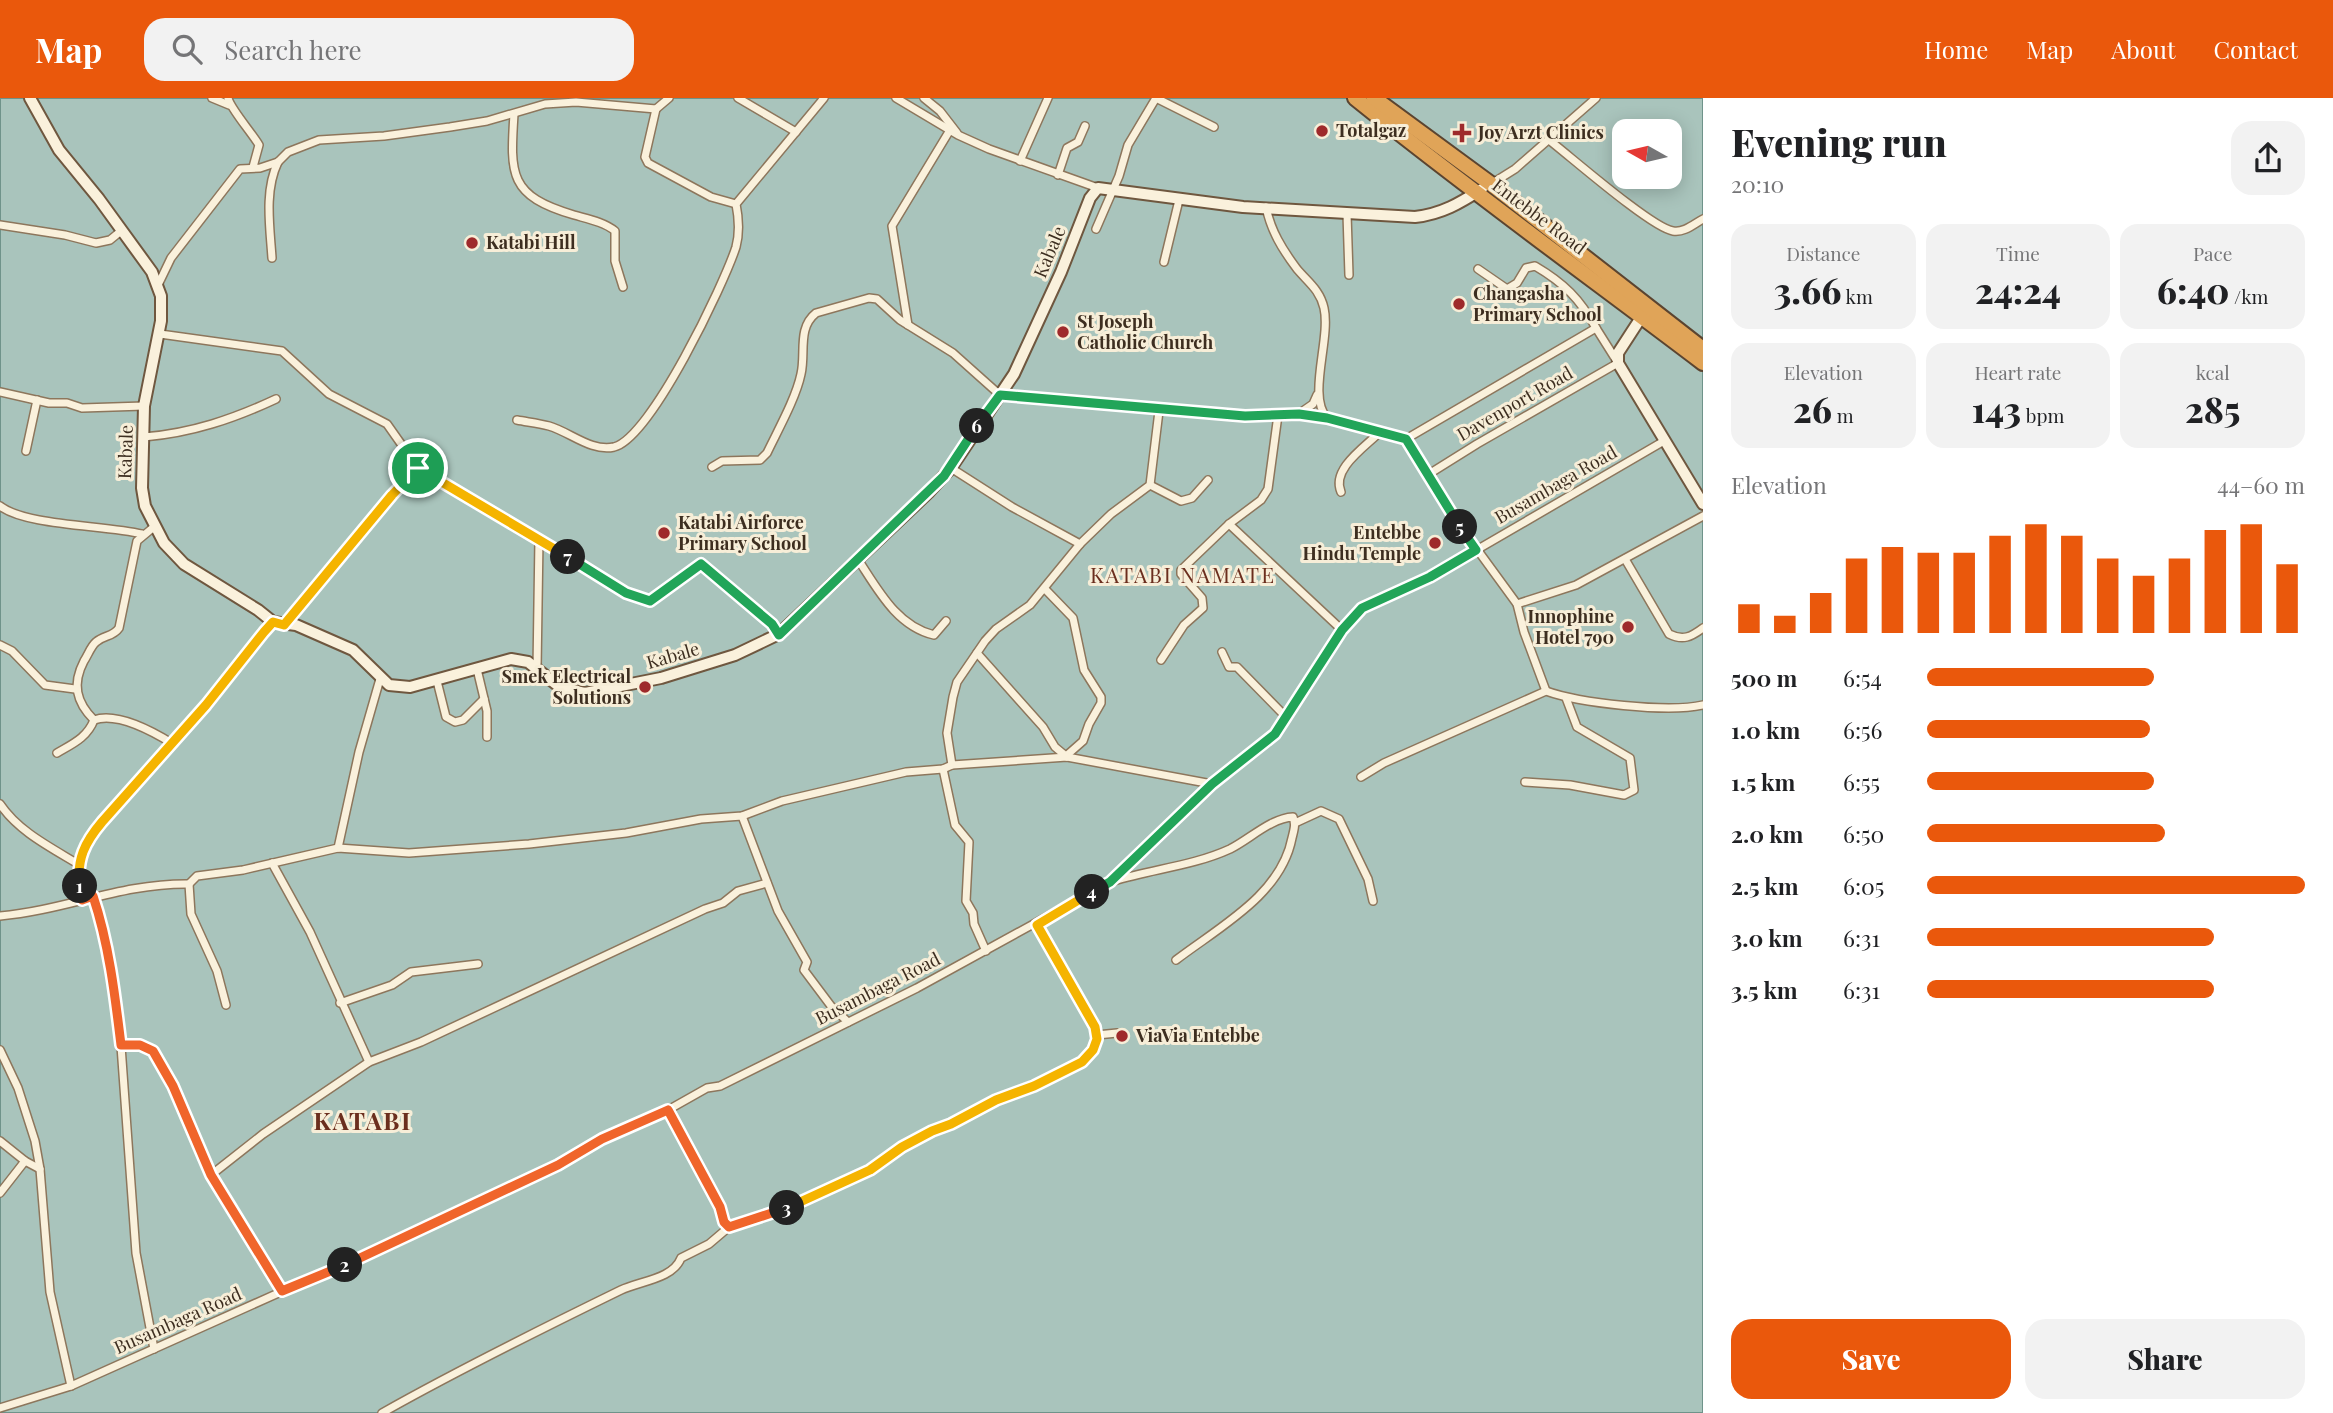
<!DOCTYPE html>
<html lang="en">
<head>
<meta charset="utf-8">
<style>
  body { margin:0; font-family:"Playfair Display",serif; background:#f2f2f2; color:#202124; height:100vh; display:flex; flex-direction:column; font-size:26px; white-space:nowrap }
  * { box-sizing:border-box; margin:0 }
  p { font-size:23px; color:#757577 }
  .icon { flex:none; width:38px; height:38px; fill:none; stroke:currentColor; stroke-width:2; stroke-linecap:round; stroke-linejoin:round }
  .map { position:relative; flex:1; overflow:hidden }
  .details { display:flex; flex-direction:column; background:#fff; width:630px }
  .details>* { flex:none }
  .needle { width:46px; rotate:278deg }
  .fabs { position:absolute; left:1612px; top:21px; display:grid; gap:14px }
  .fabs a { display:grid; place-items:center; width:70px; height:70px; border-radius:14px; background:#fff; box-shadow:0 4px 18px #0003; font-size:35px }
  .pin { position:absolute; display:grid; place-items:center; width:60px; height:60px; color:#fff; margin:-30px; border:4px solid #fff; border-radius:50%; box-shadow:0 2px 7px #0007 }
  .km { position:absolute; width:35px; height:35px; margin:-18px; border-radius:50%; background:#222; color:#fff; font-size:19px; line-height:35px; text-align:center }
  .round { display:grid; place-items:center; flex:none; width:74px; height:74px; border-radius:21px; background:#f2f2f2 }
  .overview { display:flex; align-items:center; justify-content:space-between; height:119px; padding:0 28px }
  h1 { font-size:38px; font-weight:800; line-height:52px }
  .figures { display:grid; grid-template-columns:repeat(3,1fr); gap:10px; height:119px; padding:7px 28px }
  .figures div { display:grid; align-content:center; border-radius:18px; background:#f2f2f2; text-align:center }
  .figures b { font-size:35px; font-weight:800 }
  .figures small { font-size:19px; font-weight:400 }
  .figures p { font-size:19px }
  .chart { height:196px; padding:14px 28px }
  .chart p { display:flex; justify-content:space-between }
  .chart svg { width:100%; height:126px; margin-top:7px; stroke:#ea580c; stroke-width:6 }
  .cta { display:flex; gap:14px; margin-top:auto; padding:14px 28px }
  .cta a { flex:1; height:80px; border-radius:21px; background:#ea580c; color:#fff; font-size:28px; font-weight:800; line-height:80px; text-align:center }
  .cta a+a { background:#f2f2f2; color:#202124 }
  ul { padding:0 28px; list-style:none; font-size:23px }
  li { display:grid; grid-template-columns:112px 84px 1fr; align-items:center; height:52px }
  li i { height:18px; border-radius:9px; background:#ea580c }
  header { display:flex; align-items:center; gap:42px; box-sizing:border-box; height:98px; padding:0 35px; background:#ea580c; color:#fff }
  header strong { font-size:33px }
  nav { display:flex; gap:38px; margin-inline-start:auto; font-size:24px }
  .search { width:490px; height:63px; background:#f2f2f2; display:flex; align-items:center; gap:18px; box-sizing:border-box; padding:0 24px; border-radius:21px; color:#757577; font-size:26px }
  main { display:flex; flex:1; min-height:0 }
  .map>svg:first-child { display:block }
  .water { fill:#a9c4bc; stroke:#6f938a; stroke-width:2; fill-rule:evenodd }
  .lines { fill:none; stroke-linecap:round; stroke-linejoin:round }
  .street-casing { stroke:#8d765c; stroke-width:10 }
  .secondary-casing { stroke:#6f573f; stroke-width:14 }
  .highway-casing { stroke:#5b4430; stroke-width:18 }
  .street { stroke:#faf1dc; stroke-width:7 }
  .secondary { stroke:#faf1dc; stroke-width:10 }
  .highway { stroke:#e0a458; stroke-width:14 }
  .split-1-casing { stroke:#fff; stroke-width:14 }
  .split-2-casing { stroke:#fff; stroke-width:14 }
  .split-3-casing { stroke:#fff; stroke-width:14 }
  .split-4-casing { stroke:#fff; stroke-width:14 }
  .split-5-casing { stroke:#fff; stroke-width:14 }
  .split-6-casing { stroke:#fff; stroke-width:14 }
  .split-7-casing { stroke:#fff; stroke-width:14 }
  .split-8-casing { stroke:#fff; stroke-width:14 }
  .split-1 { stroke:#f5b400; stroke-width:9 }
  .split-2 { stroke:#f0652b; stroke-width:9 }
  .split-3 { stroke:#f0652b; stroke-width:9 }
  .split-4 { stroke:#f5b400; stroke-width:9 }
  .split-5 { stroke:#22a559; stroke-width:9 }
  .split-6 { stroke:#22a559; stroke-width:9 }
  .split-7 { stroke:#22a559; stroke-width:9 }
  .split-8 { stroke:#f5b400; stroke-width:9 }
  .poi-dot { fill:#9e2a2b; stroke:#f7eed8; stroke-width:2.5 }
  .labels { text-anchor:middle; stroke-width:6; stroke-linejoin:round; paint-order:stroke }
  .poi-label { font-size:18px; font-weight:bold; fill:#3d2e20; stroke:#f7eed8; text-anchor:start }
  .street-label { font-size:18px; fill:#3d2e20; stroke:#f7eed8 }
  .quarter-label { font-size:21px; letter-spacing:2px; fill:#6b2e1e; stroke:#f7eed8 }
  .district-label { font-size:24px; font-weight:bold; letter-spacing:2px; fill:#6b2e1e; stroke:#f7eed8 }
</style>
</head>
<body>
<header>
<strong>Map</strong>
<div class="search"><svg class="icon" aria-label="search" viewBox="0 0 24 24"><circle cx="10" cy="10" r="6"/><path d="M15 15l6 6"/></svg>Search here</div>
<nav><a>Home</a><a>Map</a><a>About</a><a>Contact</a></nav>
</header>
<main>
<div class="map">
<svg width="1703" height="1315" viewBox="0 0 1703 1315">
  <rect width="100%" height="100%" fill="#f0e4c8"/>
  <!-- water -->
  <path class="water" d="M0,0H1703V1315H0ZM1624,33H1670V79H1624Z"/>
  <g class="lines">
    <defs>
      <g id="street">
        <path d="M212,0L229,7"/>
        <path d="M228,0C230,10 252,35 259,47L253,69"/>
        <path d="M669,0L656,11L645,59L648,65L711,99L736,106"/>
        <path d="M738,0L796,34"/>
        <path d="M896,0L958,37L989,51L1098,90"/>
        <path d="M924,0L940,13L957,35"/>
        <path d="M1156,0L1214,29"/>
        <path d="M514,16C510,77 509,98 574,117C588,121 604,124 615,133V163L623,189"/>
        <path d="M1549,42C1571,59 1652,130 1673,133C1684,135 1694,126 1703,121"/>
        <path d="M1020,63L1048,0"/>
        <path d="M1058,77L1067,50L1078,44L1085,28"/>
        <path d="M1491,86L1515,71L1596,0"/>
        <path d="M1266,109C1271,133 1282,151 1297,171C1308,184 1320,192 1324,210C1331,241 1307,298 1327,320"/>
        <path d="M1347,116L1349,177"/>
        <path d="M0,127L65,137L96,145L110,142L121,133"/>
        <path d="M1096,131L1119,78L1128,47L1156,0"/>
        <path d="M272,160C270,129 264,93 278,64"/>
        <path d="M1164,164L1179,102"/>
        <path d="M1478,171L1507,191L1517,185L1526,170L1535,168C1564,185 1580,201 1596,230"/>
        <path d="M158,187L171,160L240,71L260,70L278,64L288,54L319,42L384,38L450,29L487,23L545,6L576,4L656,11"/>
        <path d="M908,227L892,128L950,32"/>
        <path d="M160,236L282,253L329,296L387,326L418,370L626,495L650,503L701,466L772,525L779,536"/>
        <path d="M0,294L49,305H67L82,310L144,308"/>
        <path d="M1300,315L1313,306L1317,297"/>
        <path d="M517,322C527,324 538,325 549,328C570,334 591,354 614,349C651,340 724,186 736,149C740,134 739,121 736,106L824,0"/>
        <path d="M144,339C192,335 233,321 276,301"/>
        <path d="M1406,341L1429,376L1444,406L1517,506L1524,534L1546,593"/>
        <path d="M26,353L37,302"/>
        <path d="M712,369L722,363L760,362L767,355C778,332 796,300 801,276C806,255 797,230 816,215L869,200L877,201L900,222L953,255L1000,297L1245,318L1299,316L1327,320L1406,341L1596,230L1618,265L1477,346L1429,376"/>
        <path d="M951,370L1012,409L1080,446"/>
        <path d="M1150,387L1181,403L1192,400L1208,382"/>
        <path d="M1341,394C1331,371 1365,349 1380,334"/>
        <path d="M0,408C26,428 105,427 142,436"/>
        <path d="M1229,426L1342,532"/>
        <path d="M155,428L137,443L119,530C113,539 104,537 96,544C91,548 88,557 84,563C72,586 76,604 94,622C117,614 152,633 173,646"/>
        <path d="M857,460C877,490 896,528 934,537L946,523"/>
        <path d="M1625,461L1669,536C1683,543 1691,539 1703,530"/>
        <path d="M1045,491L1073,520L1084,572L1101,599V605L1089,626L1083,643L1066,658"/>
        <path d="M1517,506L1576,487L1703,418"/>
        <path d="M285,527L392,397L418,370"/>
        <path d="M0,547L12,553L45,587L75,591"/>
        <path d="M1222,554L1229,569H1237L1285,618"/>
        <path d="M977,555L1043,629L1055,649L1067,659"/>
        <path d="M1161,562L1184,527L1203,510L1202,500L1181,476V472L1229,426L1261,402L1268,391L1278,317"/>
        <path d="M477,571L487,613V639"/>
        <path d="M537,571L539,441"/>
        <path d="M437,583L446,619L455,624L463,622L484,601"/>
        <path d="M57,655C72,646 87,640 94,622"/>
        <path d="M952,667L947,635L953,599L957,584L985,543L996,531L1030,507L1080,446L1111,416L1150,387L1159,313"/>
        <path d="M943,671L955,727L969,744L966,803L973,815L974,826L986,853"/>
        <path d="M1361,679L1384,665L1546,593C1579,605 1668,615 1703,607"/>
        <path d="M1525,684L1570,687L1624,697L1634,692L1630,660L1577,629L1566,600"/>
        <path d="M0,706C18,733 50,749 78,766"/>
        <path d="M742,718L778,813L807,864L804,872L831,908L848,924"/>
        <path d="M1295,725L1321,713L1339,721L1368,781L1373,803"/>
        <path d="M338,750L359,654L380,581"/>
        <path d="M272,765L310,834L369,964"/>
        <path d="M1114,783C1152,771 1193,768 1230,751C1250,741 1271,720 1293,719C1296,726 1294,732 1292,740C1281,797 1219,829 1176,862"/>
        <path d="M189,786L191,816L217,873L226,907"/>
        <path d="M93,798L111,871L121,948L140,946L153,953L173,988L211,1077L283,1193"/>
        <path d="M82,801L78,766L87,742L206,607L273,524"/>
        <path d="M0,818C66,812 122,785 189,786L197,778L243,772L338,750L409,755L529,746L626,735L701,721L742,718L782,703L906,674L943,671L952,667L1067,659L1212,686"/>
        <path d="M340,905L392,887L411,874L478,866"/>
        <path d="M1097,937L1117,935"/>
        <path d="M121,948L136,1155L154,1251"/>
        <path d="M0,952L18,990L35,1043L40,1071L50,1194L71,1288"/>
        <path d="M0,1043L25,1063L40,1071"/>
        <path d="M211,1077L263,1036L369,964L421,944L705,811L723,805L738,793L767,785"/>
        <path d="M0,1095L25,1063"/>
        <path d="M729,1129L780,1113L870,1072L902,1049L932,1033L951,1026L996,1002L1063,974L1082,964L1093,952L1097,941L1095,929L1037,827"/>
        <path d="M0,1310L71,1288L283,1193L387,1149L558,1067L602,1041L668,1012L707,990L720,988L917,890L1110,784L1212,686L1275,636L1342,532L1361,510L1430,479L1664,343"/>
        <path d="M382,1315C460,1271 541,1231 621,1192C640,1183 673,1181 681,1160L709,1146L729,1129L724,1123L720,1109L668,1012"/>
      </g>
      <g id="secondary">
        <path d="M30,0L59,52L99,101L152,174L161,198V223L144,308L142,390L145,408L164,445L184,466L258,512L273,524L296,527L353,552L389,587L410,589L511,561L528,564L561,590L585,595L661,580L735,557L779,536L928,395L951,370L1014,276L1061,174L1090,100L1098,90L1243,109L1415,119C1442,116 1460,105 1482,91"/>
        <path d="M1642,218L1618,255V265L1703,406"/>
      </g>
      <g id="highway">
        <path d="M1355,0C1469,92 1587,177 1703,265"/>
        <path d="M1374,0L1491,86L1703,251"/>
      </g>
    </defs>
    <!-- street casing -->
    <use href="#street" class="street-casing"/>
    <!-- secondary casing -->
    <use href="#secondary" class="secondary-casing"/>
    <!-- highway casing -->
    <use href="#highway" class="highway-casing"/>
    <!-- street -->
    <use href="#street" class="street"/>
    <!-- secondary -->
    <use href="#secondary" class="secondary"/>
    <!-- highway -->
    <use href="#highway" class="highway"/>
  </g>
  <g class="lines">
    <defs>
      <path id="split-1" d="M80,788C76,762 85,744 102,724L206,607L264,534L273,524L284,527L392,397L418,370"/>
      <path id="split-2" d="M80,788L82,802L93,798C109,846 115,897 121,947H140L153,953L173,988L211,1077L282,1193L345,1167"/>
      <path id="split-3" d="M345,1167L558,1067L602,1041L668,1012L720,1109L724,1124L729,1129L787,1110"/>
      <path id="split-4" d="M787,1110L870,1072L902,1049L932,1033L951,1026L996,1002L1034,988L1082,964L1093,952L1097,941L1095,929L1037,827L1092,794"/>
      <path id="split-5" d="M1092,794L1110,784L1212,686L1275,636L1342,532L1362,510L1430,479L1476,452L1460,429"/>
      <path id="split-6" d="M977,328L1000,297L1245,318L1299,316L1327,320L1406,341L1460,429"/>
      <path id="split-7" d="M568,459L626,495L650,503L701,466L772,526L779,537L944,378L977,328"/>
      <path id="split-8" d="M418,370L568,459"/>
    </defs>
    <!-- split-1 casing -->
    <use href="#split-1" class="split-1-casing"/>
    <!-- split-2 casing -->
    <use href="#split-2" class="split-2-casing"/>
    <!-- split-3 casing -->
    <use href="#split-3" class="split-3-casing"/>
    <!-- split-4 casing -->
    <use href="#split-4" class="split-4-casing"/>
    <!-- split-5 casing -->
    <use href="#split-5" class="split-5-casing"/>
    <!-- split-6 casing -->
    <use href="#split-6" class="split-6-casing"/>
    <!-- split-7 casing -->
    <use href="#split-7" class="split-7-casing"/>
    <!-- split-8 casing -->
    <use href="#split-8" class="split-8-casing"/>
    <!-- split-1 -->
    <use href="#split-1" class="split-1"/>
    <!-- split-2 -->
    <use href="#split-2" class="split-2"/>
    <!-- split-3 -->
    <use href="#split-3" class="split-3"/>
    <!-- split-4 -->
    <use href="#split-4" class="split-4"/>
    <!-- split-5 -->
    <use href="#split-5" class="split-5"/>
    <!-- split-6 -->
    <use href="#split-6" class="split-6"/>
    <!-- split-7 -->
    <use href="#split-7" class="split-7"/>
    <!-- split-8 -->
    <use href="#split-8" class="split-8"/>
  </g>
  <!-- markers -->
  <g class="poi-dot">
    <circle cx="1322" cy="33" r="7"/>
    <path d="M1458.5 24.5h7v7h7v7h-7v7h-7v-7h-7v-7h7z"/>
    <circle cx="472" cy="145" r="7"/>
    <circle cx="1459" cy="206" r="7"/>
    <circle cx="1063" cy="234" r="7"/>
    <circle cx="664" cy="435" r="7"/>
    <circle cx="1435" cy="445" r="7"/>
    <circle cx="1628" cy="529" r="7"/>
    <circle cx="645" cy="589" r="7"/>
    <circle cx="1122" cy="938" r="7"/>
  </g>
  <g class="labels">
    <!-- poi labels -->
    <g class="poi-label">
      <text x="1336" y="39">Totalgaz</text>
      <text x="1478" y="41">Joy Arzt Clinics</text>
      <text x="486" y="151">Katabi Hill</text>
      <text x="1473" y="202">Changasha<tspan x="1473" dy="21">Primary School</tspan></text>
      <text x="1077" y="230">St Joseph<tspan x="1077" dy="21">Catholic Church</tspan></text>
      <text x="678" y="431">Katabi Airforce<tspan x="678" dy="21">Primary School</tspan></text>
      <text x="1421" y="441" text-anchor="end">Entebbe<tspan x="1421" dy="21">Hindu Temple</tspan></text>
      <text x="1614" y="525" text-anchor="end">Innophine<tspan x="1614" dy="21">Hotel 790</tspan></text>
      <text x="631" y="585" text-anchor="end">Smek Electrical<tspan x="631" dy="21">Solutions</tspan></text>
      <text x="1136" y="944">ViaVia Entebbe</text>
    </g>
    <!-- street labels -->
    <g class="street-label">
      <text transform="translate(1539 119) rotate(37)" y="6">Entebbe Road</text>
      <text transform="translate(1050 154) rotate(-67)" y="6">Kabale</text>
      <text transform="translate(1515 306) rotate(-30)" y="6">Davenport Road</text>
      <text transform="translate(126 354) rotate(-88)" y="6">Kabale</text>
      <text transform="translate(1556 387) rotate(-30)" y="6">Busambaga Road</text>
      <text transform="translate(673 558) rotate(-16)" y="6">Kabale</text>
      <text transform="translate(878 891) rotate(-27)" y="6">Busambaga Road</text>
      <text transform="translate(178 1223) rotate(-24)" y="6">Busambaga Road</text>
    </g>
    <!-- quarter labels -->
    <g class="quarter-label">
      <text x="1183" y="485">KATABI NAMATE</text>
    </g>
    <!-- district labels -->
    <g class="district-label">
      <text x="363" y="1032">KATABI</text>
    </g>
  </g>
</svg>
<div class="fabs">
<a><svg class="needle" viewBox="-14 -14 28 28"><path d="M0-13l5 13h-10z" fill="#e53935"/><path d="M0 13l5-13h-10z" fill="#757577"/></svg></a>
</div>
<div class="pin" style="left:418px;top:370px;background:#1e9e55"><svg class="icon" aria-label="arrive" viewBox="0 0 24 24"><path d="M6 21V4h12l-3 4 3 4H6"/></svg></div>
<b class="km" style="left:80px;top:788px">1</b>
<b class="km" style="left:345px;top:1167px">2</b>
<b class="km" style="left:787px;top:1110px">3</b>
<b class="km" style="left:1092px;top:794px">4</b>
<b class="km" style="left:1460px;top:429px">5</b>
<b class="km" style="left:977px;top:328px">6</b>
<b class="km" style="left:568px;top:459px">7</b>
</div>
<section class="details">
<div class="overview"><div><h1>Evening run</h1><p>20:10</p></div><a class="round"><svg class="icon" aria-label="share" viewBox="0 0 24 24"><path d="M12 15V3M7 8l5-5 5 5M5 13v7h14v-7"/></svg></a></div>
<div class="figures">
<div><p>Distance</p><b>3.66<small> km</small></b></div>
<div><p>Time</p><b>24:24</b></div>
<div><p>Pace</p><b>6:40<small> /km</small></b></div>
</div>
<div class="figures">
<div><p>Elevation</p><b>26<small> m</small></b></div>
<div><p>Heart rate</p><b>143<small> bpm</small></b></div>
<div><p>kcal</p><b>285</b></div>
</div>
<div class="chart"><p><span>Elevation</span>44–60 m</p>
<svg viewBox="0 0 160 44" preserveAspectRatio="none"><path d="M5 44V34M15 44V38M25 44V30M35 44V18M45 44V14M55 44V16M65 44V16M75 44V10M85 44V6M95 44V10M105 44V18M115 44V24M125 44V18M135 44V8M145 44V6M155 44V20"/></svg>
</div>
<ul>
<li><b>500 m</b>6:54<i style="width:60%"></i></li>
<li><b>1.0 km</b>6:56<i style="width:59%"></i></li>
<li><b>1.5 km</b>6:55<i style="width:60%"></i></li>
<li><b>2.0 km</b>6:50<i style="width:63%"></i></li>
<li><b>2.5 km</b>6:05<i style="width:100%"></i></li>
<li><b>3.0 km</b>6:31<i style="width:76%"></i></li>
<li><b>3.5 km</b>6:31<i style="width:76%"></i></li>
</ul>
<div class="cta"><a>Save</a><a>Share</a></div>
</section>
</main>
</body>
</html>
